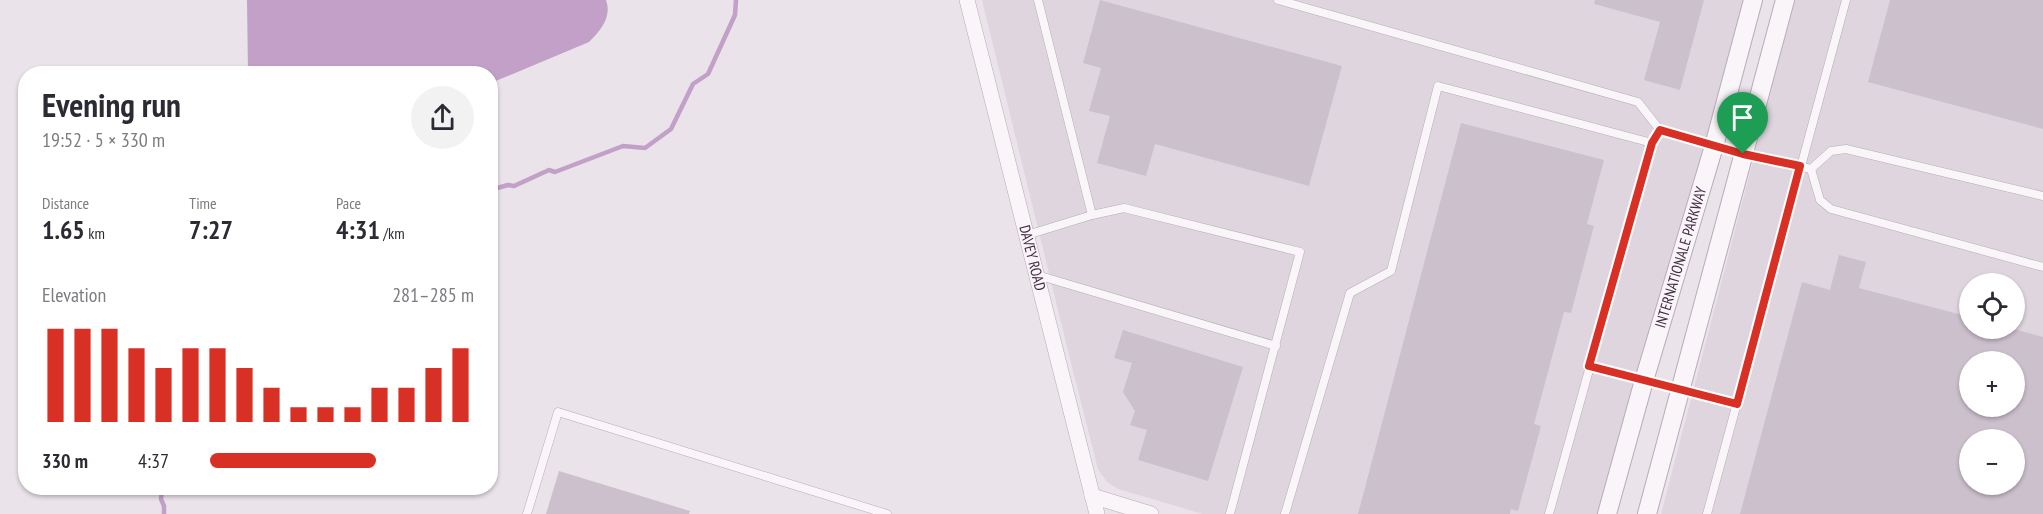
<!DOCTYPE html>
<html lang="en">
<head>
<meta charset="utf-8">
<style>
  body { margin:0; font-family:"PT Sans Narrow",sans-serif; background:#f2f2f3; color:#2b2b33; height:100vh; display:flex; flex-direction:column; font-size:22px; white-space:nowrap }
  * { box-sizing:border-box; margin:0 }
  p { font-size:20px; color:#7c7c81 }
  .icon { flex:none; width:33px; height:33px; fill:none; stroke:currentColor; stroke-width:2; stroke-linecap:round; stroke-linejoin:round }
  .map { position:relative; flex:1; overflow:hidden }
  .sheet { position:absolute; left:18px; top:66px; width:480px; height:429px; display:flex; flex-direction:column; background:#fff; border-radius:24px; box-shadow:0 2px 4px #0004 }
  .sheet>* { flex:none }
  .tools { position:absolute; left:1959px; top:273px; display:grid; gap:12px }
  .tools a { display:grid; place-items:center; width:66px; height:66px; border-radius:50%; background:#fff; box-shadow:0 2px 4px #0004; font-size:30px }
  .pin { position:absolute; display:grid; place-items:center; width:51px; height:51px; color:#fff; margin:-62px -26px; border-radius:50% 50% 50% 0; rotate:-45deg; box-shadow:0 0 6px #0007 }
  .pin .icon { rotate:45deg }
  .round { display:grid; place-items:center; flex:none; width:63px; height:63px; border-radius:32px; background:#f2f2f3 }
  .overview { display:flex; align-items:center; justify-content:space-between; height:102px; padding:0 24px }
  h1 { font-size:33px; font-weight:600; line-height:45px }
  .metrics { display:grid; grid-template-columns:repeat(3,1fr); gap:9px; height:102px; padding:6px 24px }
  .metrics div { display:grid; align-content:center }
  .metrics b { font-size:26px; font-weight:600 }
  .metrics small { font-size:16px; font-weight:400 }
  .metrics p { font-size:16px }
  .chart { height:168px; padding:12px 24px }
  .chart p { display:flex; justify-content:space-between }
  .chart svg { width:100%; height:108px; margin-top:6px; stroke:#d93025; stroke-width:6 }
  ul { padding:0 24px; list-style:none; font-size:20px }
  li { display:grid; grid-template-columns:96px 72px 1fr; align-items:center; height:45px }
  li i { height:15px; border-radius:8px; background:#d93025 }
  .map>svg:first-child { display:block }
  .built { fill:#dfd5df; fill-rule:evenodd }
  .water { fill:#c2a0c8 }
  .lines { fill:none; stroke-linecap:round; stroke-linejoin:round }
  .stream { stroke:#c2a0c8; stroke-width:4.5 }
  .building { fill:#ccc0cd; fill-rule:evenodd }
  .service-casing { stroke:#b7acb8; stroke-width:9 }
  .minor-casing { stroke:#b7acb8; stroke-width:16 }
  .tertiary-casing { stroke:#b7acb8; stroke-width:20 }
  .service { stroke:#f9f5f9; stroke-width:8 }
  .minor { stroke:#f9f5f9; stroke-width:15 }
  .tertiary { stroke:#f9f5f9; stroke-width:18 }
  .route-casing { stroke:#fff; stroke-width:12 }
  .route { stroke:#d93025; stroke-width:8 }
  .labels { text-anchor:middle; stroke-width:6; stroke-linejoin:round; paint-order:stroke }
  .street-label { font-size:15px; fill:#412b42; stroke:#f7f2f8 }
</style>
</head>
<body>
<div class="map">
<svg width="2043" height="514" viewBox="0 0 2043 514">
  <rect width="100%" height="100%" fill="#eae3ea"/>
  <!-- built -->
  <g class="built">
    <path d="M982,0H1744L1688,211L1646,346L1598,514H1203L1118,489L1107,482L1098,469L1071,363Z"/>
    <path d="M1795,0H2043V514H1661ZM1970,284H2014V328H1970ZM1970,362H2014V406H1970ZM1970,440H2014V484H1970Z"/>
  </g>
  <!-- water -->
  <path class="water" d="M247,0H606C612,17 601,30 589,42L491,83L490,74L248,73Z"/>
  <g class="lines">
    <!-- stream -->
    <g class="stream">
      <path d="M490,190L508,185L514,186L549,170L555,172L623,146L645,148L671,129L693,84L708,74L735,15L736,0"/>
      <path d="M162,488L161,499L164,506V514"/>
    </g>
  </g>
  <!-- building -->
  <g class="building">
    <path d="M1100,0L1342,66L1309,186L1155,144L1146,176L1097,163L1110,116L1089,111L1101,68L1083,63Z"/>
    <path d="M1595,0H1704L1680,90L1644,80L1660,22L1594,4Z"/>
    <path d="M1890,0H2043V129L1868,82Z"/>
    <path d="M1461,123L1604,160L1587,224L1594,226L1571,313L1564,312L1534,424L1541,426L1518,511L1511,509L1510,514H1358Z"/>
    <path d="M1839,255L1866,262L1859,288L1970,317V328H2010L2043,337V514H1740L1802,282L1830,290ZM1970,362H2014V406H1970ZM1970,440H2014V484H1970Z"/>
    <path d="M1123,330L1243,367L1208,481L1138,460L1147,430L1130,425L1135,411L1123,392L1132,363L1114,358Z"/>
    <path d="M559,471L690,511L689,514H546Z"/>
  </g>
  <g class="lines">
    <defs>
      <g id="service">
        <path d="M1038,0L1092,215L1124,208L1300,252L1230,514"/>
        <path d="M1278,0L1638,102L1660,130L1743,154L1811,169"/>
        <path d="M1811,169L1820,200L1831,209L2043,267"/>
        <path d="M1811,169L1831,151L1846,149L2043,196"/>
        <path d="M1027,235L1092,215"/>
        <path d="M1037,275L1276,346"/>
        <path d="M1589,366L1737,404"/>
        <path d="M527,514L558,412L887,514"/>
        <path d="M1285,514L1350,293L1391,271L1438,86L1652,143"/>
        <path d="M1549,514L1652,143L1660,130"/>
        <path d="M1707,514L1846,0"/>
      </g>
      <g id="minor">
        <path id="s1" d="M967,0L1097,514"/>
        <path d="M1092,496L1151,514"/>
      </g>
      <g id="tertiary">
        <path id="s2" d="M1607,514L1643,384L1714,146L1753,0"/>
        <path d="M1647,514L1785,0"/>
      </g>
    </defs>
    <!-- service casing -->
    <use href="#service" class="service-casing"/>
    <!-- minor casing -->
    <use href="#minor" class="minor-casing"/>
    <!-- tertiary casing -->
    <use href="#tertiary" class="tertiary-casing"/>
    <!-- service -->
    <use href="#service" class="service"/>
    <!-- minor -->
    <use href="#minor" class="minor"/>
    <!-- tertiary -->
    <use href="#tertiary" class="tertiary"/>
  </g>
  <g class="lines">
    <defs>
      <path id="route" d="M1660,130L1743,154L1800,166L1737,404L1589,366L1652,143Z"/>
    </defs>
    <!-- route casing -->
    <use href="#route" class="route-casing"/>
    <!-- route -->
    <use href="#route" class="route"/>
  </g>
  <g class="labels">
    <!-- street labels -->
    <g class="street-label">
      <text dy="5" stroke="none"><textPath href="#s1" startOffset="266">DAVEY ROAD</textPath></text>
      <text dy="5" stroke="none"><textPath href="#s2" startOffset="267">INTERNATIONALE PARKWAY</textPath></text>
    </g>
  </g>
</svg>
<div class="tools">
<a><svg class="icon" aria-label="locate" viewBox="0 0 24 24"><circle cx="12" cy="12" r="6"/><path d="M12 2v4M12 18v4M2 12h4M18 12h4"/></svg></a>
<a>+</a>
<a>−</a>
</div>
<div class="pin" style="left:1743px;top:154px;background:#1e9e55"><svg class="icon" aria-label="arrive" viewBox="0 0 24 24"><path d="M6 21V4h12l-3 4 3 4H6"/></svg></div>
<section class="sheet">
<div class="overview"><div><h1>Evening run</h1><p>19:52 · 5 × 330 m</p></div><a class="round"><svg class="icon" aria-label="share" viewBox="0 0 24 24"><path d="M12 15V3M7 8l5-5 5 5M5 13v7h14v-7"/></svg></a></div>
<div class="metrics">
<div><p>Distance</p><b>1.65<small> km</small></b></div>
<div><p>Time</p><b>7:27</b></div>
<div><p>Pace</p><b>4:31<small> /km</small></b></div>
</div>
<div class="chart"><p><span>Elevation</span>281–285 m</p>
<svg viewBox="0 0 160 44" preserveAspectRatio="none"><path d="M5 44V6M15 44V6M25 44V6M35 44V14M45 44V22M55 44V14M65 44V14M75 44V22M85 44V30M95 44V38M105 44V38M115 44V38M125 44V30M135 44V30M145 44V22M155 44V14"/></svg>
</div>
<ul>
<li><b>330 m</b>4:37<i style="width:63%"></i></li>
</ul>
</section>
</div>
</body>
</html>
